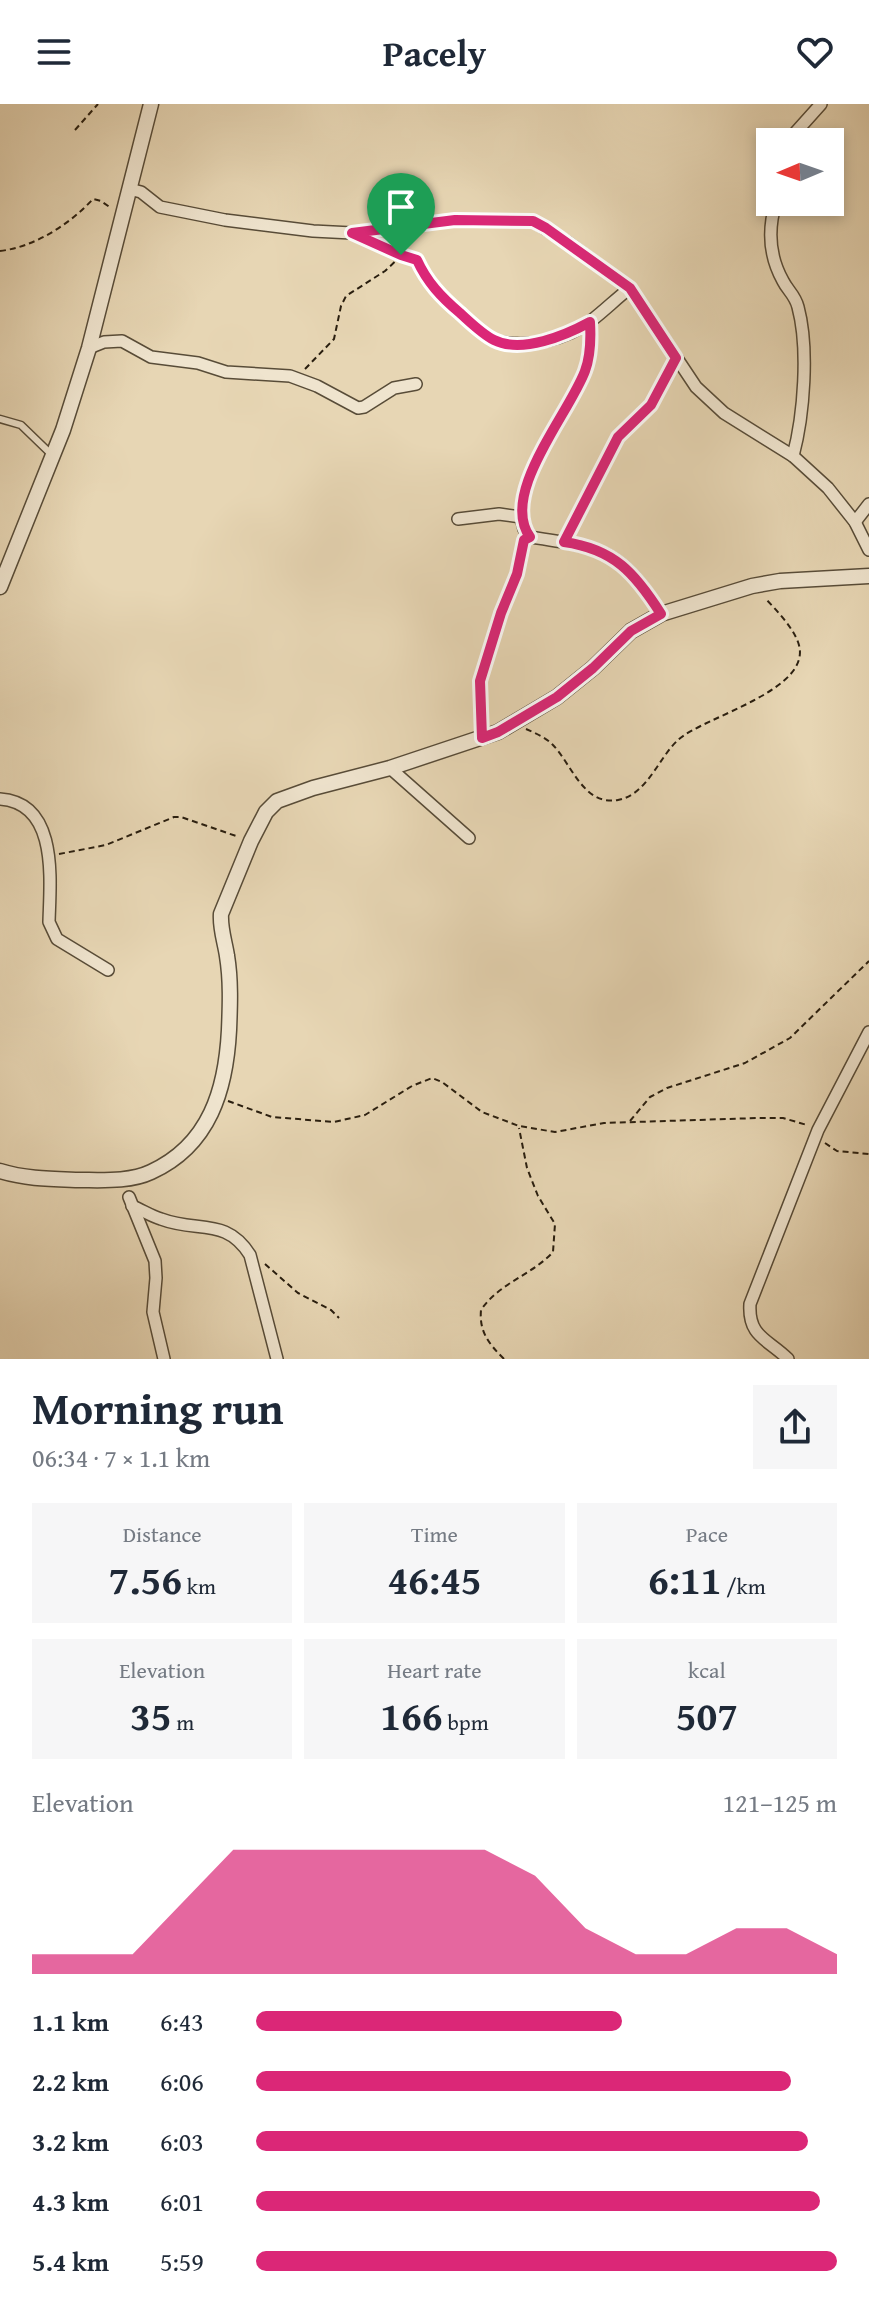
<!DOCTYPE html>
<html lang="en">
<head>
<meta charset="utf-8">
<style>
  body { margin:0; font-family:"Gentium Book Plus",serif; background:#f6f6f7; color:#1f2937; height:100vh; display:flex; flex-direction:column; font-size:30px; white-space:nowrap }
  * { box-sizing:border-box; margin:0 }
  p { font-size:26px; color:#747a83 }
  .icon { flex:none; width:44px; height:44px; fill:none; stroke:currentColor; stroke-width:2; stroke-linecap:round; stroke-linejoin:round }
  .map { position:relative; height:1255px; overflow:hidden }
  .sheet { display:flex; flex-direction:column; background:#fff; flex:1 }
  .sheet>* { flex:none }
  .needle { width:52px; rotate:268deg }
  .buttons { position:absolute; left:756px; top:24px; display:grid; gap:16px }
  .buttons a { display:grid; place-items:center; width:88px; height:88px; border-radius:0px; background:#fff; box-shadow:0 4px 12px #0003; font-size:40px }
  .pin { position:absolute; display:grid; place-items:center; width:68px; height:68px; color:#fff; margin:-82px -34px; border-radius:50% 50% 50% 0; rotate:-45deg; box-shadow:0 0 8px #0007 }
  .pin .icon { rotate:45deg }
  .round { display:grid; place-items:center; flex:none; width:84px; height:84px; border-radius:0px; background:#f6f6f7 }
  .overview { display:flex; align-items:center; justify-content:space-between; height:136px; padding:0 32px }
  h1 { font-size:44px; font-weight:600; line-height:60px }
  .metrics { display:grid; grid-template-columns:repeat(3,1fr); gap:12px; height:136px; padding:8px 32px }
  .metrics div { display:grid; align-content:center; border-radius:0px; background:#f6f6f7; text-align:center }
  .metrics b { font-size:40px; font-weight:600 }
  .metrics small { font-size:22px; font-weight:400 }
  .metrics p { font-size:22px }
  .chart { height:224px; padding:16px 32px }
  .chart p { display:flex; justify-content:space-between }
  .chart svg { width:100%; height:144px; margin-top:8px; fill:#db2777; opacity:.7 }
  ul { padding:0 32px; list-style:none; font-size:26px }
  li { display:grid; grid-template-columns:128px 96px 1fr; align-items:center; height:60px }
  li i { height:20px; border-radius:10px; background:#db2777 }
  header { display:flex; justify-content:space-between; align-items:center; height:104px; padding:0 32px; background:#fff; font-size:36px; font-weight:600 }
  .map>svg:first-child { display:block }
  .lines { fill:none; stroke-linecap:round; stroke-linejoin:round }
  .service-casing { stroke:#584c38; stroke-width:9 }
  .minor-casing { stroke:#584c38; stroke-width:14 }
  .tertiary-casing { stroke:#584c38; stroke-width:17 }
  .path { stroke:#291e0f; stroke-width:2; stroke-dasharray:6 4; stroke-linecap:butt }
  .service { stroke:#efe4ce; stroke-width:6 }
  .minor { stroke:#efe4ce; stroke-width:11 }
  .tertiary { stroke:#efe4ce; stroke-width:14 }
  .route-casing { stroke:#fff; stroke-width:16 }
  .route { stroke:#db2777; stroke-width:10 }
</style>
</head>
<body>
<header><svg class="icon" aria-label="menu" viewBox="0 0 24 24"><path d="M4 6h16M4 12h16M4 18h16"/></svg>Pacely<svg class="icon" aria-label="heart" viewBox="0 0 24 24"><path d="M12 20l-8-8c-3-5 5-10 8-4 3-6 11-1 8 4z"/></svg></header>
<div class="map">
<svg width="869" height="1255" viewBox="0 0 869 1255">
  <rect width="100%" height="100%" fill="#e7d6b4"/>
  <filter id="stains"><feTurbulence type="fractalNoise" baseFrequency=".0025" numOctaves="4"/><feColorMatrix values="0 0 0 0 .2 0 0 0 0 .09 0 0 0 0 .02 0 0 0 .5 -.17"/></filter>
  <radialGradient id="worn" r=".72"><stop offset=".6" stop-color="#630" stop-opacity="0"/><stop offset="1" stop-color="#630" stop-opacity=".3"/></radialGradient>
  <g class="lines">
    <defs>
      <path id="service" d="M0,315L21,321L52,351"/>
      <g id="minor">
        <path d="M787,38L821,0"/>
        <path d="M129,85L141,88L160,103L225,116L313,127L352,129L455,116L533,117L567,138L630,184L696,283L724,309L793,352L828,384L855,418L869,446"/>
        <path d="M776,98C768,124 769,152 783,177C788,187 795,191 798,203C809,244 804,311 793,352"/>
        <path d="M496,237C528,244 565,237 592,216C605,206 617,194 630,184"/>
        <path d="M89,244L104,238L122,237L151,253L198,259L226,268L290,272L317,282L358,304L364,303L394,284L416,280"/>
        <path d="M458,415L499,410L521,413L524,425L530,433C603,444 621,445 661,510"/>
        <path d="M855,418L869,400"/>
        <path d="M390,664L469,734"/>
        <path d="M0,695C59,699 50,777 49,818L57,835L108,866"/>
        <path d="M129,1093L155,1157L156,1174L153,1208L164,1255"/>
        <path d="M132,1102C142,1106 151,1112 161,1115C198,1129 226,1113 250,1151L277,1255"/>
        <path d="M788,1255C768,1235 748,1233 750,1200L818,1026L869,928"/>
      </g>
      <g id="tertiary">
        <path d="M0,483L63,326L89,244L151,0"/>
        <path d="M0,1067C26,1075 51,1075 79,1076C102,1076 130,1078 151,1068C210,1041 226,985 229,926C230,902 231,876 227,852C225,838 220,825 221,810L251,737L266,708L277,697L313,684L390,664L498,628L557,593L593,564L631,527L661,510L752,482L780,477L869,472"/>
      </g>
    </defs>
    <!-- service casing -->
    <use href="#service" class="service-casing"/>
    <!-- minor casing -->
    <use href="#minor" class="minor-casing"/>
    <!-- tertiary casing -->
    <use href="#tertiary" class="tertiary-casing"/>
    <!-- path -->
    <g class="path">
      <path d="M75,26L98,0"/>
      <path d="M375,138L401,151L417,156C432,188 458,209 486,230"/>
      <path d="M0,147C34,143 69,121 93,95L101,97L111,104"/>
      <path d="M305,265L334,235L341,202L346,192L385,167L400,153"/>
      <path d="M522,404C524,393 525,382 529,373C548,329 593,279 591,229"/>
      <path d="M568,430L618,333L651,301L671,264"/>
      <path d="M482,621L480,577L501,509L517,470L522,442"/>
      <path d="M526,625C535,629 545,633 552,640C572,660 583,702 618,696C647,691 659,653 678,636C704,612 816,586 798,538C792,522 776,506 765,494"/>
      <path d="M59,750L106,741L174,713H181L239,733"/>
      <path d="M228,997L272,1013L334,1018L365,1011L412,982L432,974L442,978L482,1008L519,1022L555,1028L604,1019L758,1014H783L807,1021"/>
      <path d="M630,1017L650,993L667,984L745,959L790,934L869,857"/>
      <path d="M825,1039L837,1047L869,1050"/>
      <path d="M265,1160L298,1189L331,1206L339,1214"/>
      <path d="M504,1255C489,1240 479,1228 481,1206C499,1179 532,1171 553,1148L555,1120L538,1092L527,1064L519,1024"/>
    </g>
    <!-- service -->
    <use href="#service" class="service"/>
    <!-- minor -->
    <use href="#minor" class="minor"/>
    <!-- tertiary -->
    <use href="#tertiary" class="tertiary"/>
  </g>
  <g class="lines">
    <defs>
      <path id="route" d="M455,116L533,117L546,124L630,184L676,254L651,301L618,333L564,438C614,445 635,469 661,510L631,527L593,564L557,593L498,628L482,634L480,577L501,509L517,470L524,436L530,433C499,390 569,310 585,267C591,251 591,235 590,218C566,231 522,250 494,236C482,230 470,218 460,209C441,193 427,178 417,156L401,151L352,129Z"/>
    </defs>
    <!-- route casing -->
    <use href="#route" class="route-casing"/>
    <!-- route -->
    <use href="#route" class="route"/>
  </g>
  <rect width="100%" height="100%" filter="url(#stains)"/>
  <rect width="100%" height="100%" fill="url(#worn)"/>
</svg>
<div class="buttons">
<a><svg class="needle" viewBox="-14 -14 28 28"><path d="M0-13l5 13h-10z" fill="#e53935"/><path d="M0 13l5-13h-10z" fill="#747a83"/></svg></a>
</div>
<div class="pin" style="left:401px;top:151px;background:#1e9e55"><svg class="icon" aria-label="arrive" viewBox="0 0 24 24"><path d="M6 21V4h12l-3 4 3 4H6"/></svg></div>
</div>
<section class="sheet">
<div class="overview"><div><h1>Morning run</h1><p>06:34 · 7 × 1.1 km</p></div><a class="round"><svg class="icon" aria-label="share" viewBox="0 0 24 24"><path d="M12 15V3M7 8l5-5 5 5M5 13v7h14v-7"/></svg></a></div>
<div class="metrics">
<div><p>Distance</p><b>7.56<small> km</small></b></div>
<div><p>Time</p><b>46:45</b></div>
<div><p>Pace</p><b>6:11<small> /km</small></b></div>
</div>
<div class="metrics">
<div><p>Elevation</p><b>35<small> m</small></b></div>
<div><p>Heart rate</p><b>166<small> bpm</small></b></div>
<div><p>kcal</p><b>507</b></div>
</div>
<div class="chart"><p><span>Elevation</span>121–125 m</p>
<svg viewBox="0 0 160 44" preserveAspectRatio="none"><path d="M0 44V38L10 38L20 38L30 22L40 6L50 6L60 6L70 6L80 6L90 6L100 14L110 30L120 38L130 38L140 30L150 30L160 38V44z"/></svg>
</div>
<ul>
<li><b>1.1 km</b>6:43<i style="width:63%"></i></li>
<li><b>2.2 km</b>6:06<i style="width:92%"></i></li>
<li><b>3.2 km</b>6:03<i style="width:95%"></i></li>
<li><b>4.3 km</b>6:01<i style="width:97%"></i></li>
<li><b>5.4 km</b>5:59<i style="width:100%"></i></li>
</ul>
</section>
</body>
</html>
